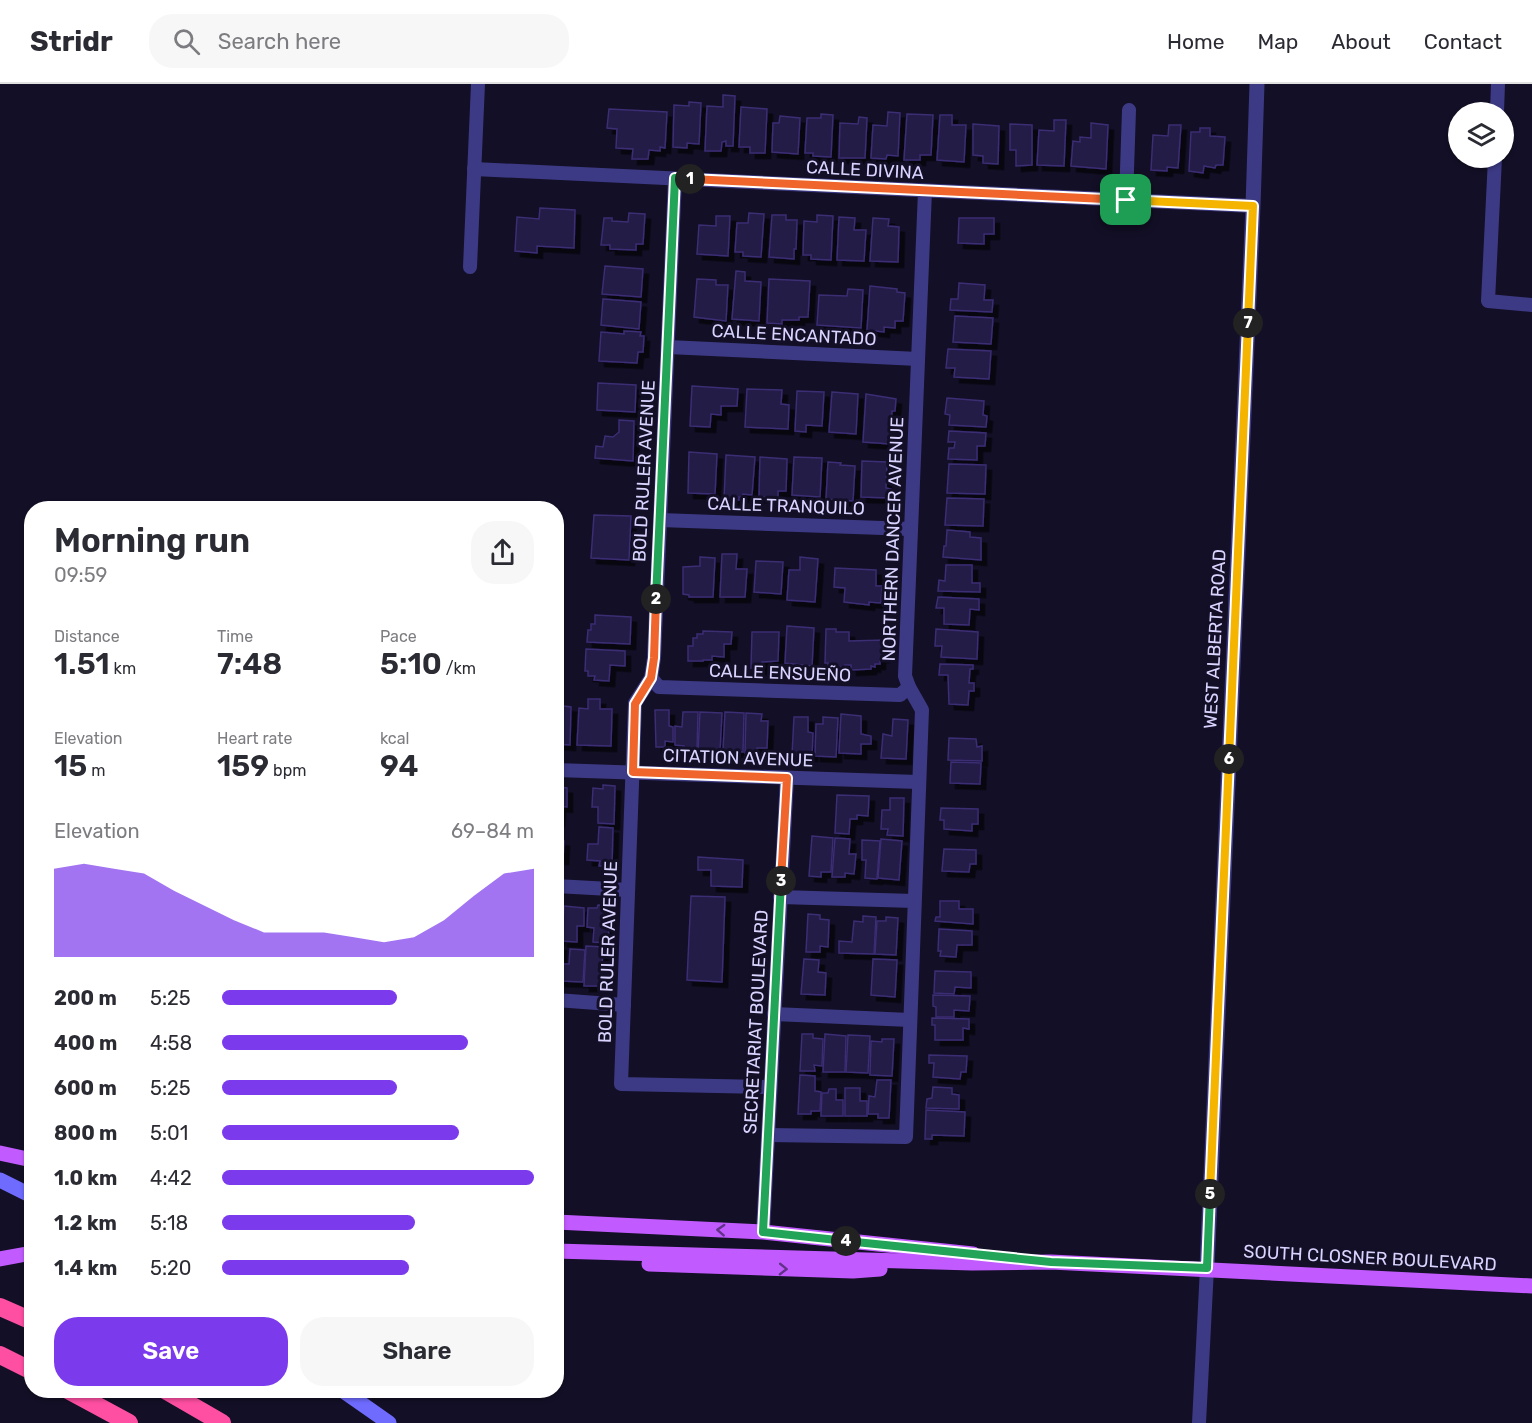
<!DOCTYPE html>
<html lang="en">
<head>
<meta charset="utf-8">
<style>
  body { margin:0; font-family:Rubik,sans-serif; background:#f7f7f7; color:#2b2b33; height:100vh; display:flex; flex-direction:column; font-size:22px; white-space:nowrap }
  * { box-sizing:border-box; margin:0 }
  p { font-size:20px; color:#7c7c81 }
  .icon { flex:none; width:33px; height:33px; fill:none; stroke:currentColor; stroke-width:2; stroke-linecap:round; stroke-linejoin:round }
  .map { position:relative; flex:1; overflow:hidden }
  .sheet { position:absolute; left:24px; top:417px; width:540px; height:897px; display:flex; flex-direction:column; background:#fff; border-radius:24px; box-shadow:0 2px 4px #0004 }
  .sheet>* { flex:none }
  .tools { position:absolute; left:1448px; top:18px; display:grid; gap:12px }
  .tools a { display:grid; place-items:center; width:66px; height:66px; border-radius:50%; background:#fff; box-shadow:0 2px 4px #0004; font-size:30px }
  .pin { position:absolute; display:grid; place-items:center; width:51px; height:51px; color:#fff; margin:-26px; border-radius:12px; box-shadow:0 3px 9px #0006 }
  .km { position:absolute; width:30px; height:30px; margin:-15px; border-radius:50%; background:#222; color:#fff; font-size:16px; line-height:30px; text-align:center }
  .round { display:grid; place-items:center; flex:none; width:63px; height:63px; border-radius:24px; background:#f7f7f7 }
  .summary { display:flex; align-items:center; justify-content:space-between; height:102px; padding:0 30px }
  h1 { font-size:33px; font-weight:600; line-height:45px }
  .stats { display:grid; grid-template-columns:repeat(3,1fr); gap:9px; height:102px; padding:6px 30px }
  .stats div { display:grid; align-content:center }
  .stats b { font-size:30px; font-weight:600 }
  .stats small { font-size:16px; font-weight:400 }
  .stats p { font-size:16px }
  .chart { height:168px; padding:12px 30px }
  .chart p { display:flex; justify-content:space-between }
  .chart svg { width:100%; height:108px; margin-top:6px; fill:#7c3aed; opacity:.7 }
  .primary-button { display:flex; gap:12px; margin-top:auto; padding:12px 30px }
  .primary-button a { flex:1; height:69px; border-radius:24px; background:#7c3aed; color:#fff; font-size:24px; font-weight:600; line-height:69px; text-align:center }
  .primary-button a+a { background:#f7f7f7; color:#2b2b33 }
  ul { padding:0 30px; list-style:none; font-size:20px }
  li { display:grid; grid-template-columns:96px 72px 1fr; align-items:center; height:45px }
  li i { height:15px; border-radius:8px; background:#7c3aed }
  header { display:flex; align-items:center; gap:36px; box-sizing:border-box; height:84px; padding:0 30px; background:#fff; border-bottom:2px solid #e1e1e2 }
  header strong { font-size:28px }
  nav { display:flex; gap:33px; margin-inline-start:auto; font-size:21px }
  .search { width:420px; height:54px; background:#f7f7f7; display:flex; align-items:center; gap:15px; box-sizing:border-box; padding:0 21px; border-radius:24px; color:#7c7c81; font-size:22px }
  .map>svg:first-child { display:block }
  .building { fill:#241b47; stroke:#3b2d73; stroke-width:1.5; filter:url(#shadow) }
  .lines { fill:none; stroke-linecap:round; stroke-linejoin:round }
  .minor { stroke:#3d3a85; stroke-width:14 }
  .tertiary { stroke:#3d3a85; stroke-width:15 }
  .secondary { stroke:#6f6bff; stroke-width:15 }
  .primary { stroke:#c25bff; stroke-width:15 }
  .motorway { stroke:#ff4fa3; stroke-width:18 }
  .oneway { stroke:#623188 }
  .split-1-casing { stroke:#fff; stroke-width:12 }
  .split-2-casing { stroke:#fff; stroke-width:12 }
  .split-3-casing { stroke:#fff; stroke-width:12 }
  .split-4-casing { stroke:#fff; stroke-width:12 }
  .split-5-casing { stroke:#fff; stroke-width:12 }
  .split-6-casing { stroke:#fff; stroke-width:12 }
  .split-7-casing { stroke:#fff; stroke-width:12 }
  .split-8-casing { stroke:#fff; stroke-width:12 }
  .split-1 { stroke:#f0652b; stroke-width:8 }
  .split-2 { stroke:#22a559; stroke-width:8 }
  .split-3 { stroke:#f0652b; stroke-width:8 }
  .split-4 { stroke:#22a559; stroke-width:8 }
  .split-5 { stroke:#22a559; stroke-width:8 }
  .split-6 { stroke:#f5b400; stroke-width:8 }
  .split-7 { stroke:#f5b400; stroke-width:8 }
  .split-8 { stroke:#f5b400; stroke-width:8 }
  .labels { text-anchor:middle; stroke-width:6; stroke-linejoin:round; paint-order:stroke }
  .street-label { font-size:18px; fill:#d9d4ff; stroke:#130f26 }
</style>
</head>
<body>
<header>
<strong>Stridr</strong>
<div class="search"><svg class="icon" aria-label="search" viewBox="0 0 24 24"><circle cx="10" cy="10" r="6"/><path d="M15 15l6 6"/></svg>Search here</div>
<nav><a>Home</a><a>Map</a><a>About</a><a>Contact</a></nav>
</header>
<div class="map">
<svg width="1532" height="1339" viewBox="0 0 1532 1339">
  <defs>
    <filter id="shadow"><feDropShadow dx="5.5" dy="5.5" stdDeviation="0" flood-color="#0009"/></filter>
  </defs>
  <rect width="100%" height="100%" fill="#130f26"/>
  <!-- building -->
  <g class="building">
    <path d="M723,11L735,12L733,62H726V57L722,58L721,67H705L707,22L723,23Z"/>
    <path d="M689,18L701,19L699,60L687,59V64L673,63L674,21L689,22Z"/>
    <path d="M741,23L767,25L765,69H750V63H739Z"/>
    <path d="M609,25L667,28L665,64L660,63V67L649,66L648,75H632L633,65L616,64L617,45L607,44Z"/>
    <path d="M888,28L900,29L898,72L887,71L886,75L871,74L873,41L887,42Z"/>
    <path d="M821,30L833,31L831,73L813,72V69H805L807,34H821Z"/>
    <path d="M907,30L933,31L931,71H920V76H904Z"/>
    <path d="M940,31H952V41H966L964,78L937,76Z"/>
    <path d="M780,32L800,34L798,70L772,68L773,39H779Z"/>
    <path d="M859,33L867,34L865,74H839L840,39L858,40Z"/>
    <path d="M1054,36H1066L1064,82L1037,81L1039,46L1054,47Z"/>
    <path d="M1091,39L1108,41L1106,85L1071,82L1073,57L1080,58V53L1091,54Z"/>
    <path d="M973,40L999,42L998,80L983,79V72L973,71Z"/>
    <path d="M1010,40L1032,41V81L1016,82V66H1010Z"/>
    <path d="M1169,41H1181L1178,84L1167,83V87L1151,86L1153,51L1168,52Z"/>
    <path d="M1200,44H1210V52L1225,53L1223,81H1216L1215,84L1204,82L1203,89L1189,87L1191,48H1200Z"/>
    <path d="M540,124L575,126L574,164L537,162V169L515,167L517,133L539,135Z"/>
    <path d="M629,129L645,130L643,160H636V166L610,165V161H601L604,134H612V137L628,138Z"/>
    <path d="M749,129L764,130L761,173L743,172V168H735L737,139H748Z"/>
    <path d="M772,131H786V136H797L796,165H794V175L769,173Z"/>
    <path d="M817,131L833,132L831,176L811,175V171H803L804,137L817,138Z"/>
    <path d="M716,132H730L728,172L697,170L699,141L716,142Z"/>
    <path d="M839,133L855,134L854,146H866L864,177L837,176Z"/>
    <path d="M873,134L889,135L888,142L899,143L898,178L870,177Z"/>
    <path d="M959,134H994V150H984V160L958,159Z"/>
    <path d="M605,182L643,185L641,213L602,210Z"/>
    <path d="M736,187L745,188V197L761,198L759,237L732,235Z"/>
    <path d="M697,195L716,196V201H728L726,237L694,233Z"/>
    <path d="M769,195L810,197L808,233H799V236H782V240L767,239Z"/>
    <path d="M959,199L985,201L984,216H993L992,228L950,226L951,215H958Z"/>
    <path d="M870,202L897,205V208L905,209L903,237H895V244L884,243V248L867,246Z"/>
    <path d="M848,205L863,206L861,244L817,241L819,211L847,212Z"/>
    <path d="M603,215L641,218L639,245L601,241Z"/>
    <path d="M955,232L993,234L991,260L953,258Z"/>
    <path d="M624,247L641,248L640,252H644L643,268H638L637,279L599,277L601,248L624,250Z"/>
    <path d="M948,265L991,267L989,295L954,293L955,284H946Z"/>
    <path d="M598,299L636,301L635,328L597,326Z"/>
    <path d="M692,302L738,305L737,322H721V331L711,330L710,343L690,342Z"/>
    <path d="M747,305L782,306L781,320L789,321L788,345L745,343Z"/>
    <path d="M797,307L824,308L822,342L806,341V348L795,347Z"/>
    <path d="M832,308L858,310L856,350L829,348Z"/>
    <path d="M866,310L896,315L895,327H892L890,360L863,358Z"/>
    <path d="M947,314L984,317L983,331L987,332L986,343L949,341L950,331L945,330Z"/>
    <path d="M619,336L634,337L633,377L595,374L596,362L603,363L605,352L613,353L619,348Z"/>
    <path d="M949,347L986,349L985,362H977V376L948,375L949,364H954L955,358H948Z"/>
    <path d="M689,368L717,370L715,410L688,409Z"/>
    <path d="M726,371L755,373L752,411L743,410V413H739V416H724Z"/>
    <path d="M760,373L787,375L786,407H778V413H759Z"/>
    <path d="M794,373L822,374L820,413L792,411Z"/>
    <path d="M862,377L887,378L886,404L891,405V414L861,413Z"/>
    <path d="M828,378L841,379L840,381L855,382L853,417L826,415Z"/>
    <path d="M949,380L986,381L985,410L947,409Z"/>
    <path d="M947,414L984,415L983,442L945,441Z"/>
    <path d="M594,431L631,432L629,476L591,474Z"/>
    <path d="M947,446L970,448V453L981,454V476L943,473L944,462H946Z"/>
    <path d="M722,470H737L736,485H747L745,513H720Z"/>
    <path d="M700,473L715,474L713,513H689V511L683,510V483L700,482Z"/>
    <path d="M800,473L818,475L815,518L787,516L789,486H800Z"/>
    <path d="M756,477L783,478L781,510L754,508Z"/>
    <path d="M946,481H972V499H980V508L938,507L939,496L945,497Z"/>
    <path d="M835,484L876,486V502H882L881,519L869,518V521L844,518L845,504L834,503Z"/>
    <path d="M938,513L979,515V526L970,525L969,541L944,540V524H936Z"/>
    <path d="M595,531L631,533L630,560L587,558L588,546H591V540H595Z"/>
    <path d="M787,542L814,544L812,582L785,579Z"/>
    <path d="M826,545H836V548H849V557L885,556L884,573H880V580H875V583L871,582V585L851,586V581H845L846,583H828V579H825Z"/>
    <path d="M936,545L978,548L977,575L941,573L942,562H935Z"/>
    <path d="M703,547L732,548L731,560H724V573L712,572V576H703V577H688V562H693V554H697V550H703Z"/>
    <path d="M752,548H779L778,577L762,578L761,585L751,584Z"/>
    <path d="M586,565L625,567V582L610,581L609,597L594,596L595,592H588V587H585Z"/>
    <path d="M940,580L973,581V585H970L969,599H974V607H969L968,621L949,620L948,591H939Z"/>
    <path d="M588,615H600V625H612L611,662L577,661L579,624L588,625Z"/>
    <path d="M556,621L571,623L570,661L557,660Z"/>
    <path d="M655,626H669V642L673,643V658L665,657V663H656Z"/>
    <path d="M683,628H698L697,666H684V662L675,661V642L682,643Z"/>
    <path d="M700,628L722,629L720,667H698Z"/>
    <path d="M725,628L744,629L743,668L723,667Z"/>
    <path d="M746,629L762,630L761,637H768L767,664H757V670L745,669Z"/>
    <path d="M841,630L861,632V650L871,652V660H861V670L839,669Z"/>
    <path d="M794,633H808V648L813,649L812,672L792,671Z"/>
    <path d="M823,633L838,634L836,673L815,672L816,640H823Z"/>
    <path d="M893,635L908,636L906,675L881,674L883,650L892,652Z"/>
    <path d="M949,654L976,655L977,663L982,662V677L948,676Z"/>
    <path d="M951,678L981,679L980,700L950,699Z"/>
    <path d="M603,701L615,702L614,740L598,739V723H592L593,704L603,705Z"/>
    <path d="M556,703L567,704V723L560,722L559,737L556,736Z"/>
    <path d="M837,711L869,712L868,732L857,731V735H850L849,750L835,749Z"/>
    <path d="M890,714H904L903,752L887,751L888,745H881L882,726H890Z"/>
    <path d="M941,724L978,725V740H972V747L944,745V736H940Z"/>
    <path d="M556,742H558L557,756L564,757L563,775H556Z"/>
    <path d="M599,743L613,744L612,782H599L600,777L587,776L588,760H598Z"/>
    <path d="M812,752L833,754L831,788H821V793L809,792Z"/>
    <path d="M835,754L850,755L849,770H856L854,790L845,789V793H832Z"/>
    <path d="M881,755L902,757L899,796L878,794Z"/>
    <path d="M862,756L880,757L877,795L865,794L866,776H862Z"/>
    <path d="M944,765L976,766V780H970L969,788L942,787Z"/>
    <path d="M698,773L743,776L742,803L711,802V786H698Z"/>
    <path d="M691,812L725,813L722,898L687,896Z"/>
    <path d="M940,817H959V825H973V840L935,837L936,833H940Z"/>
    <path d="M556,819L560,820L559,856H556Z"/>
    <path d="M598,821L610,822L608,859L593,858L594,844L587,843L588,824H597Z"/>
    <path d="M564,822L584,824V842H577V858L562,857Z"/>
    <path d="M808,830L820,831V835L829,836L828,863L820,862V868H806Z"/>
    <path d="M863,832L876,833L874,870L839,869V857L852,858L854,837L863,838Z"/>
    <path d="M886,833L898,834L896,871L875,870L877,837H886Z"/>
    <path d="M939,845L972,847V861H957L956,873L940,872L941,867H938Z"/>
    <path d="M556,861H561L560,897L556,896Z"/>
    <path d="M586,862L603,863L601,902H584Z"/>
    <path d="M570,865L585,866L583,898L561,897L562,880H569Z"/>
    <path d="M804,875L819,876L818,888L826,889L825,911L801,910Z"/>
    <path d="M873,875L897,876L895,913L871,911Z"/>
    <path d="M935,887L971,888V904L955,903L954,910L934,909Z"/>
    <path d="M933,911L970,912L969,927L954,926V933H936V923L933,922Z"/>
    <path d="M932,934L969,935V945L963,944V956H935V941H932Z"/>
    <path d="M802,950H813V954L823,955L822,982L814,981L815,987H800Z"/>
    <path d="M825,950L846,952L845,988H823Z"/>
    <path d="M848,951L870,952L868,989L846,988Z"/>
    <path d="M882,955H894L892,992L870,991L871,957L882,958Z"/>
    <path d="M929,971L967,972L966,988H961L960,995L933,993L934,979H929Z"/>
    <path d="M800,991L815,992V1007L821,1008L820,1027H811V1030H798Z"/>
    <path d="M877,996H891L889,1034H878V1030H868L869,1012L875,1013Z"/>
    <path d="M933,1003L952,1004V1010L959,1011V1025L926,1024L927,1015L932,1014Z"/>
    <path d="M845,1004H860V1017H867V1032H845Z"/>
    <path d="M829,1005H836V1016H843V1032H821L822,1009H828Z"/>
    <path d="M926,1026L965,1028L964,1052L932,1051V1055H925Z"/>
  </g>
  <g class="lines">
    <!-- minor -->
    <g class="minor">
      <path d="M1497,28L1498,0"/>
      <path d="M1495,74L1488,217L1532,221"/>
      <path d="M474,85L1253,122"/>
      <path d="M675,95L654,574L651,594L635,619L621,1000L770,1003"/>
      <path d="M1126,116L1129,26"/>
      <path d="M470,183L478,0"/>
      <path d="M668,263L918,275"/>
      <path d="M660,436L911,445"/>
      <path d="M651,594L659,603L900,611L909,603"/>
      <path d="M556,686L918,698"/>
      <path d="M556,802L628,806"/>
      <path d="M780,813L914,817"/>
      <path d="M556,916L624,921"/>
      <path d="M774,930L910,936"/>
      <path d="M768,1051L906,1053L922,626L909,603L905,592L925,107"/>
      <path d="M763,1148L787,694"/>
      <path d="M1199,1339L1207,1184"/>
    </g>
    <!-- tertiary -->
    <path class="tertiary" d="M1207,1184L1253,122L1257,0"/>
    <!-- secondary -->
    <g class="secondary">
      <path d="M0,1096L32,1112"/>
      <path d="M342,1306L389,1339"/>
    </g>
    <!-- primary -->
    <g class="primary">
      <path d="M0,1069L32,1076"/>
      <path d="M556,1138L763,1148L973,1170"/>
      <path d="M556,1167L972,1179L1051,1178L1532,1202"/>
      <path d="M0,1175L32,1169"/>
      <path d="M649,1180L853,1187L880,1185"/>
    </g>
    <!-- motorway -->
    <g class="motorway">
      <path d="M0,1223L32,1237"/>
      <path d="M0,1271L32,1287"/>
      <path d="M68,1306L129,1339"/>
      <path d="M165,1306L222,1339"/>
    </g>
  </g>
  <!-- one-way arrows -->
  <defs><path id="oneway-chevron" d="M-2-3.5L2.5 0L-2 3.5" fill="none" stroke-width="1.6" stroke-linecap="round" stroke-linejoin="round" transform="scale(1.5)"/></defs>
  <g class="oneway">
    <use href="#oneway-chevron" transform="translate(721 1146) rotate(-177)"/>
    <use href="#oneway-chevron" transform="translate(783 1185) rotate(1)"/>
  </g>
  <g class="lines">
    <defs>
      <path id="split-1" d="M690,95L1126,116"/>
      <path id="split-2" d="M656,515L675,94L690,95"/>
      <path id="split-3" d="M656,515L654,574L651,594L635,620L633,688L787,694L781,797"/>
      <path id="split-4" d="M781,797L763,1148L846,1157"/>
      <path id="split-5" d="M846,1157L1051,1178L1207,1184L1210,1110"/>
      <path id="split-6" d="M1210,1110L1229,675"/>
      <path id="split-7" d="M1229,675L1248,239"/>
      <path id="split-8" d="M1126,116L1253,122L1248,239"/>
    </defs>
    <!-- split-1 casing -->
    <use href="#split-1" class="split-1-casing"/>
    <!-- split-2 casing -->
    <use href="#split-2" class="split-2-casing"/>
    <!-- split-3 casing -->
    <use href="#split-3" class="split-3-casing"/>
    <!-- split-4 casing -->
    <use href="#split-4" class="split-4-casing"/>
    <!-- split-5 casing -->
    <use href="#split-5" class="split-5-casing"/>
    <!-- split-6 casing -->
    <use href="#split-6" class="split-6-casing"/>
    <!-- split-7 casing -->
    <use href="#split-7" class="split-7-casing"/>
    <!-- split-8 casing -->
    <use href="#split-8" class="split-8-casing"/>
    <!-- split-1 -->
    <use href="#split-1" class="split-1"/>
    <!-- split-2 -->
    <use href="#split-2" class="split-2"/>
    <!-- split-3 -->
    <use href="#split-3" class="split-3"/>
    <!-- split-4 -->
    <use href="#split-4" class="split-4"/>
    <!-- split-5 -->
    <use href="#split-5" class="split-5"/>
    <!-- split-6 -->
    <use href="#split-6" class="split-6"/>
    <!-- split-7 -->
    <use href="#split-7" class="split-7"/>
    <!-- split-8 -->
    <use href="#split-8" class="split-8"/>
  </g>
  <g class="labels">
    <!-- street labels -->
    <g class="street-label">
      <text transform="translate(865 86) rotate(3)" y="6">CALLE DIVINA</text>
      <text transform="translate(794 251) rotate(3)" y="6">CALLE ENCANTADO</text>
      <text transform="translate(644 387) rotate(-87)" y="6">BOLD RULER AVENUE</text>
      <text transform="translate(786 422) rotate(2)" y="6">CALLE TRANQUILO</text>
      <text transform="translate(893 455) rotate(-88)" y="6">NORTHERN DANCER AVENUE</text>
      <text transform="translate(1215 555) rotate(-87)" y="6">WEST ALBERTA ROAD</text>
      <text transform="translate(780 589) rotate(2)" y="6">CALLE ENSUEÑO</text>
      <text transform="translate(738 674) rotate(2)" y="6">CITATION AVENUE</text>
      <text transform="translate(608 868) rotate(-88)" y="6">BOLD RULER AVENUE</text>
      <text transform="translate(756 938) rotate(-87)" y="6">SECRETARIAT BOULEVARD</text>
      <text transform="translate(1370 1174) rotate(3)" y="6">SOUTH CLOSNER BOULEVARD</text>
    </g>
  </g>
</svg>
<div class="tools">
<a><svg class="icon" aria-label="layers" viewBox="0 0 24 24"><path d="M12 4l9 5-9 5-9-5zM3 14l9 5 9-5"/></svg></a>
</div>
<div class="pin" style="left:1126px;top:116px;background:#1e9e55"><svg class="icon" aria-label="arrive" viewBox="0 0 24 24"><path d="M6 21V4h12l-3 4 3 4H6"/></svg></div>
<b class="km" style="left:690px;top:95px">1</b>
<b class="km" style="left:656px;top:515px">2</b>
<b class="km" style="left:781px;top:797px">3</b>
<b class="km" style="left:846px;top:1157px">4</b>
<b class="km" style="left:1210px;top:1110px">5</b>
<b class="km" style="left:1229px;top:675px">6</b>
<b class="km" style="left:1248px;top:239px">7</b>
<section class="sheet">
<div class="summary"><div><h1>Morning run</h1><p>09:59</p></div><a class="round"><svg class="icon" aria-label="share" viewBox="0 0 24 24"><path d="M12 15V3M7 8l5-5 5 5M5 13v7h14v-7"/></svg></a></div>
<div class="stats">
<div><p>Distance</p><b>1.51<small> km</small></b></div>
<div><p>Time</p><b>7:48</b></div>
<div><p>Pace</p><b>5:10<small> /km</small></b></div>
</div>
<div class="stats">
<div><p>Elevation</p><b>15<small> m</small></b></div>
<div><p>Heart rate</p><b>159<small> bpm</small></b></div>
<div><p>kcal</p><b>94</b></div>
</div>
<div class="chart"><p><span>Elevation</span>69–84 m</p>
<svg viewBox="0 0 160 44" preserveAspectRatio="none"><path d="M0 44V8L10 6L20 8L30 10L40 17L50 23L60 29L70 34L80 34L90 34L100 36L110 38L120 36L130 29L140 19L150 10L160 8V44z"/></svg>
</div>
<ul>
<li><b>200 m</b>5:25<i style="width:56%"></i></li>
<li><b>400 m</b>4:58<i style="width:79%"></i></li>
<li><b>600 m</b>5:25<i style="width:56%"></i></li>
<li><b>800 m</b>5:01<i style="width:76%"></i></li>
<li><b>1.0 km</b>4:42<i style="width:100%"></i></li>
<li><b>1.2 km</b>5:18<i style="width:62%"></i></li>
<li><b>1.4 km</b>5:20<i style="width:60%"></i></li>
</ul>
<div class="primary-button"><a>Save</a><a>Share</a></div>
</section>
</div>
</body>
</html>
